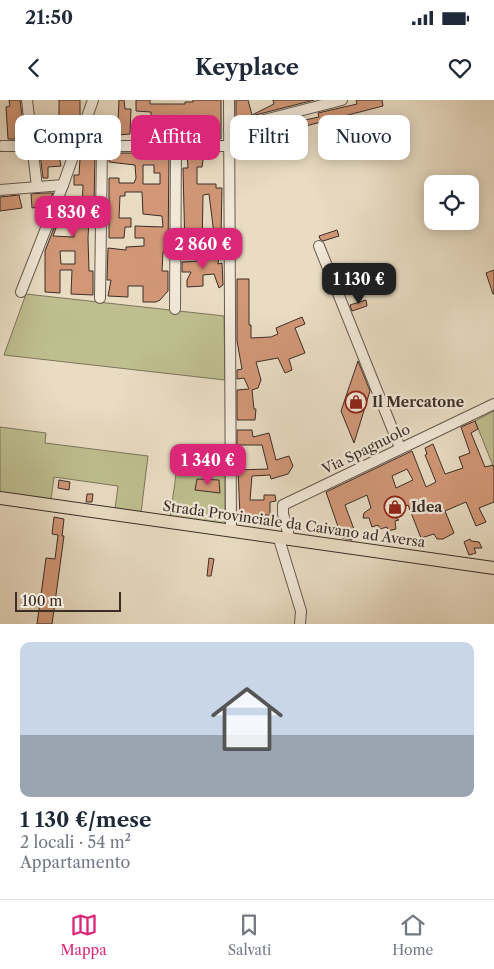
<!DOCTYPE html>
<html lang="it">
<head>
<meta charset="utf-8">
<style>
  body { margin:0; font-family:"Libre Caslon Text",serif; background:#f2f2f3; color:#1f2937; height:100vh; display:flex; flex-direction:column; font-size:19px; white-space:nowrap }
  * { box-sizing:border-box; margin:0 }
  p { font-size:16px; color:#747a83 }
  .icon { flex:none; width:28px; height:28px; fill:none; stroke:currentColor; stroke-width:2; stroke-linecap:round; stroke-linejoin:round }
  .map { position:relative; height:524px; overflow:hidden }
  .panel { display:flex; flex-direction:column; background:#fff; flex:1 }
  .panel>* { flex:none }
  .top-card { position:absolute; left:15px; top:15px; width:465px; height:45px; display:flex; gap:10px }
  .fabs { position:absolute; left:424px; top:75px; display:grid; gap:10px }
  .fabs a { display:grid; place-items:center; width:55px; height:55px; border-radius:10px; background:#fff; box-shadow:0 2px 12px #0003; font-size:25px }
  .scale { position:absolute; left:15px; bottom:12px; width:106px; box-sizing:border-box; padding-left:5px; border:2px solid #3b2e28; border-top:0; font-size:14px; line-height:18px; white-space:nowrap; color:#3b2e28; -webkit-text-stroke:4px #f1e8d8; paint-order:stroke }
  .price { position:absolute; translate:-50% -42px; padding:0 11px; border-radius:10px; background:#db2777; color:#fff; font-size:16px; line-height:32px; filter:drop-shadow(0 1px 2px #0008) }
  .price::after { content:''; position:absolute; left:50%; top:30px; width:15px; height:11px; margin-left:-8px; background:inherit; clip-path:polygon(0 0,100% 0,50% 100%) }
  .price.current { background:#222; color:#fff }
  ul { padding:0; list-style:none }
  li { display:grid; align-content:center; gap:10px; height:265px; padding:0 20px }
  li span { display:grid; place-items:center; height:155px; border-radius:10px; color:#555 }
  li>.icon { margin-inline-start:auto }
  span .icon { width:90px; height:90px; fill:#fffc; stroke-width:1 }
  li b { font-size:21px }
  .pill { padding:0 18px; border-radius:10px; background:#fff; box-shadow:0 2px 12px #0003; font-size:18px; line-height:45px }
  .pill.current { background:#db2777; color:#fff }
  .status { display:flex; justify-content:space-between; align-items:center; height:35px; padding:0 25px; background:#fff; direction:ltr }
  .status svg { height:14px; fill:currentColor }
  header { display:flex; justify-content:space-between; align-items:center; height:65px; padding:0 20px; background:#fff; font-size:22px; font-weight:800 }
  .tabs { display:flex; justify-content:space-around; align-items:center; height:70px; border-top:1px solid #e0e1e3; background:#fff; font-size:14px; color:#747a83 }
  .tabs a { display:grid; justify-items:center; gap:2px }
  .tabs .current { color:#db2777 }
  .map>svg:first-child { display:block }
  .green { fill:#bebe8f; stroke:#7c765c }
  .building { fill:#d19777; stroke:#3b2e28; fill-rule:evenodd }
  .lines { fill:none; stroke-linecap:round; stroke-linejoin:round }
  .minor-casing { stroke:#665a4f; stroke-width:12 }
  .major-casing { stroke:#3b2e28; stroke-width:14 }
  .minor { stroke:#f1e8d8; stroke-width:10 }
  .major { stroke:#e9dcc3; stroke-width:12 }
  .labels { text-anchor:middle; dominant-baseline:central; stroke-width:4.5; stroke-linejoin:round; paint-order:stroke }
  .poi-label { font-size:14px; font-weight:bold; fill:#3b2e28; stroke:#f1e8d8; text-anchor:start }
  .street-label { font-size:14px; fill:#3b2e28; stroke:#f1e8d8 }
</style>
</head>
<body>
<div class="status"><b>21:50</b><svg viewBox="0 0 49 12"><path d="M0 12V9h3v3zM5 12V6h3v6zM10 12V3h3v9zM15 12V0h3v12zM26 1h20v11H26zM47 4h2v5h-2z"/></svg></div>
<header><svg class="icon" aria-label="back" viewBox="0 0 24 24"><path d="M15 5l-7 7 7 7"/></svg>Keyplace<svg class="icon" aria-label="heart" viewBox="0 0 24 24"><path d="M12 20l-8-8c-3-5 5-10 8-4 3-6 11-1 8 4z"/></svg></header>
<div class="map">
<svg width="494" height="524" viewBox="0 0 494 524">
  <rect width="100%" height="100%" fill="#e9dcc3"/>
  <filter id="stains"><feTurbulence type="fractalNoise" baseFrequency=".004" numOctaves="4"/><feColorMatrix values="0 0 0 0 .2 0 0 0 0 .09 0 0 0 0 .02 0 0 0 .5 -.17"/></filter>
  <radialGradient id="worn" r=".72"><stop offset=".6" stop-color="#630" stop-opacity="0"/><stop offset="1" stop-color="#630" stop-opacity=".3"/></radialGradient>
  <!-- green -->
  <g class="green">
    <polygon points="26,194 224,216 225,280 4,255"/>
    <polygon points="494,311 494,368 475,321"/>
    <polygon points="0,327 46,333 45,343 148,356 141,413 115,409 118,386 54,377 51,399 0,393"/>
    <polygon points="178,360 225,365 225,424 170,418"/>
  </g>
  <!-- building -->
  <g class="building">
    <polygon points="9,0 20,0 25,39 8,39 6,7 10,6"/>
    <polygon points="59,0 80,0 80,15 79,20 74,20 72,39 59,39"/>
    <polygon points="119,0 124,0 125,9 131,9 130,34 118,35 118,38 106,38 106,29 98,29 98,39 88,39 94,18 104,22 118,21"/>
    <polygon points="136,0 150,0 150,4 185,4 185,2 193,2 193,0 221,0 221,39 207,32 190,39 190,26 179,25 179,33 151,34 151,12 136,11"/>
    <polygon points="236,0 248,0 252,15 274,4 273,0 314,0 236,20"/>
    <polygon points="356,0 382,0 383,6 236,44 236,34 304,17 305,20 319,17 318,13 357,4"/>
    <polygon points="40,53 59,55 61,66 48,67 48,78 43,78"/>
    <path d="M83,53h12l-1,52h-2v13h-3l-1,20 1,33h4v24l-22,-1 1,-24h-12v23l-15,-1v-41l16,-41h21l1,-25h-9v-10h5l1,-16h3zM60,118l15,1 -1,18 -21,-1zM60,151h15v13h-14z"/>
    <path d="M109,53h60l-1,99h-5l-1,19h6v20l-8,9 -4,2h-13v-16h-15v11l-20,-1 3,-16h-4l1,-32 18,2v-3l18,-1v-8h-9v-12l28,1 -1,-11 -19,-2 -1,-22h-17v4h-5l-1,22h12v9h-6l-1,11h-15v-60h10v5h15l2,-5 -1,-13 -26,-3zM143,65h11v8h6v11h-17z"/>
    <polygon points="187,53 204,53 202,67 197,67 197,84 216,84 216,88 222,88 221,134 214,134 209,94 203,95 202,150 185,150 183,68 188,68"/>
    <polygon points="43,93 53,93 45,111 39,112 38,107 32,108 31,94"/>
    <polygon points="19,95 22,108 0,111 0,97"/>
    <polygon points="337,130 339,136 323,141 320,139 319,136"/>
    <polygon points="200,155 219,155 218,164 222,163 223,185 219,188 214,174 203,175 203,186 187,187 187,180 191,172 182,172 182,162 199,161"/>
    <polygon points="494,170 494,194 493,194 486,173"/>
    <polygon points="237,179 249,179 249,225 251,225 251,238 271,237 278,234 276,228 302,217 305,224 295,228 305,253 289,259 292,270 285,273 278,258 256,262 261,280 258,288 252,290 254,309 256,309 255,320 237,320 237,290 249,289 244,278 237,279 237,270 242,269 237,241"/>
    <polygon points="366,200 367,206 352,211 350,205"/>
    <polygon points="358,261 370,291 354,343 341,311"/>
    <path d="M475,321l3,8 -7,4 14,34 8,-2 1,3v34l-15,6 7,14 -10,4 -10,-24 -21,9 9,22 -11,6h-6l-3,-5 -13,4 -13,-33 -21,8 12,7 -4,1 1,8 -8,2 -1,-4 -7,2 -2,-4 -6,2 -3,-9h-6l1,-5 7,-5 -4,-13 -22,10 10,27 -3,1v7l-10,-2 -16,-46 86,-41 14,36 10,-5 -11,-27 2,-1 -2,-6 8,-4 12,30 18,-6 -4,-11 11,-4 -9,-26zM407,369l6,11 -17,8 -4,-12z"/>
    <polygon points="237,330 252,330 253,337 269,333 276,360 289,356 293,366 288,374 271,379 270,375 252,376 250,400 264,400 264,395 275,395 276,401 270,402 270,415 240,415 238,370 268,369 262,345 237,345"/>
    <polygon points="197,379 219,380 220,393 195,390"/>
    <polygon points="59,380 70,382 69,390 58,388"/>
    <polygon points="87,394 93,394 92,402 86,402"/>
    <polygon points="54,417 64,419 62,436 64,436 52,524 37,524 46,458 55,459 58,435 52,434"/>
    <polygon points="470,439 471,441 479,442 482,448 474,448 476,453 469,455 464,442"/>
    <polygon points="209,458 214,459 211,476 207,476"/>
  </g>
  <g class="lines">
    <!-- minor casing -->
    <g class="minor-casing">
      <g id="minor">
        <polyline points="27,0 37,87"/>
        <polyline points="229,0 231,431"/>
        <polyline points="229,29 342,0"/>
        <polyline points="2,46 229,46"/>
        <polyline points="0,90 63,85"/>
        <polyline points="319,146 400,348"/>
        <polyline points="21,192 63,85 93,0"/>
        <polyline points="100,198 102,45"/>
        <polyline points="175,209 176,45"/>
        <polyline points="279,439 301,511 300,524"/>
        <polyline points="290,440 283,414 283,405 494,304"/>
      </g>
    </g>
    <!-- major casing -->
    <g class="major-casing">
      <polyline id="major" points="0,398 494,468"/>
    </g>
    <!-- minor -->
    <use href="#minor" class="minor"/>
    <!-- major -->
    <use href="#major" class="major"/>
  </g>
  <!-- icons -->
  <defs>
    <g id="shop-ring" transform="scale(1.125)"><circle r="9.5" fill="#f1e8d8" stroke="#8f2418" stroke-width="1.5"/><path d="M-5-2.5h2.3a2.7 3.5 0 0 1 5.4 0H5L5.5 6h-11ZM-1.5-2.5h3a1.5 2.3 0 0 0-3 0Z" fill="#8f2418"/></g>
  </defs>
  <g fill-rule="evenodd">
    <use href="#shop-ring" x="356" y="302"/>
    <use href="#shop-ring" x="395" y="407"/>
  </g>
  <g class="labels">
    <!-- poi labels -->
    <g class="poi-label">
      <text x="372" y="302">Il Mercatone</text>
      <text x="411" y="407">Idea</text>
    </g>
    <!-- street labels -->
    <g class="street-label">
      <text transform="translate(366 349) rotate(-26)">Via Spagnuolo</text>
      <text transform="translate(294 424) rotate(8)">Strada Provinciale da Caivano ad Aversa</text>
    </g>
  </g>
  <rect width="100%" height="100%" filter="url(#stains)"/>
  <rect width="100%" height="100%" fill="url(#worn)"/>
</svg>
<div class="fabs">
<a><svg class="icon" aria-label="locate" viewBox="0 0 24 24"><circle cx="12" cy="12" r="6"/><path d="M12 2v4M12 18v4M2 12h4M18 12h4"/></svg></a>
</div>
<div class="scale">100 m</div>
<b class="price" style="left:73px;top:138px">1 830 €</b>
<b class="price" style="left:203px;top:170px">2 860 €</b>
<b class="price current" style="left:359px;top:205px">1 130 €</b>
<b class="price" style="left:208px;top:386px">1 340 €</b>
<div class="top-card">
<a class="pill">Compra</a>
<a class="pill current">Affitta</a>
<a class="pill">Filtri</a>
<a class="pill">Nuovo</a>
</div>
</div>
<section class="panel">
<ul>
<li><span style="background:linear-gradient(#c9d6e8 60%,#9aa5b1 0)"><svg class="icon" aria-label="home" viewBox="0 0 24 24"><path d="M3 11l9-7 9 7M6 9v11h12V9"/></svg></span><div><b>1 130 €/mese</b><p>2 locali · 54 m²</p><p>Appartamento</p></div></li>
</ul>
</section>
<nav class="tabs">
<a class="current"><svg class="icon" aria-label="map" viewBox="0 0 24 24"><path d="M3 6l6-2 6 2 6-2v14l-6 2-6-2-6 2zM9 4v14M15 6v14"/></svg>Mappa</a>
<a><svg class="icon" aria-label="saved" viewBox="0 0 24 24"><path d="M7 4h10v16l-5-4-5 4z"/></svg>Salvati</a>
<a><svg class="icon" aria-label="home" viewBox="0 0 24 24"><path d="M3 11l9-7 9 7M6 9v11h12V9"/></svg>Home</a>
</nav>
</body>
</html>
